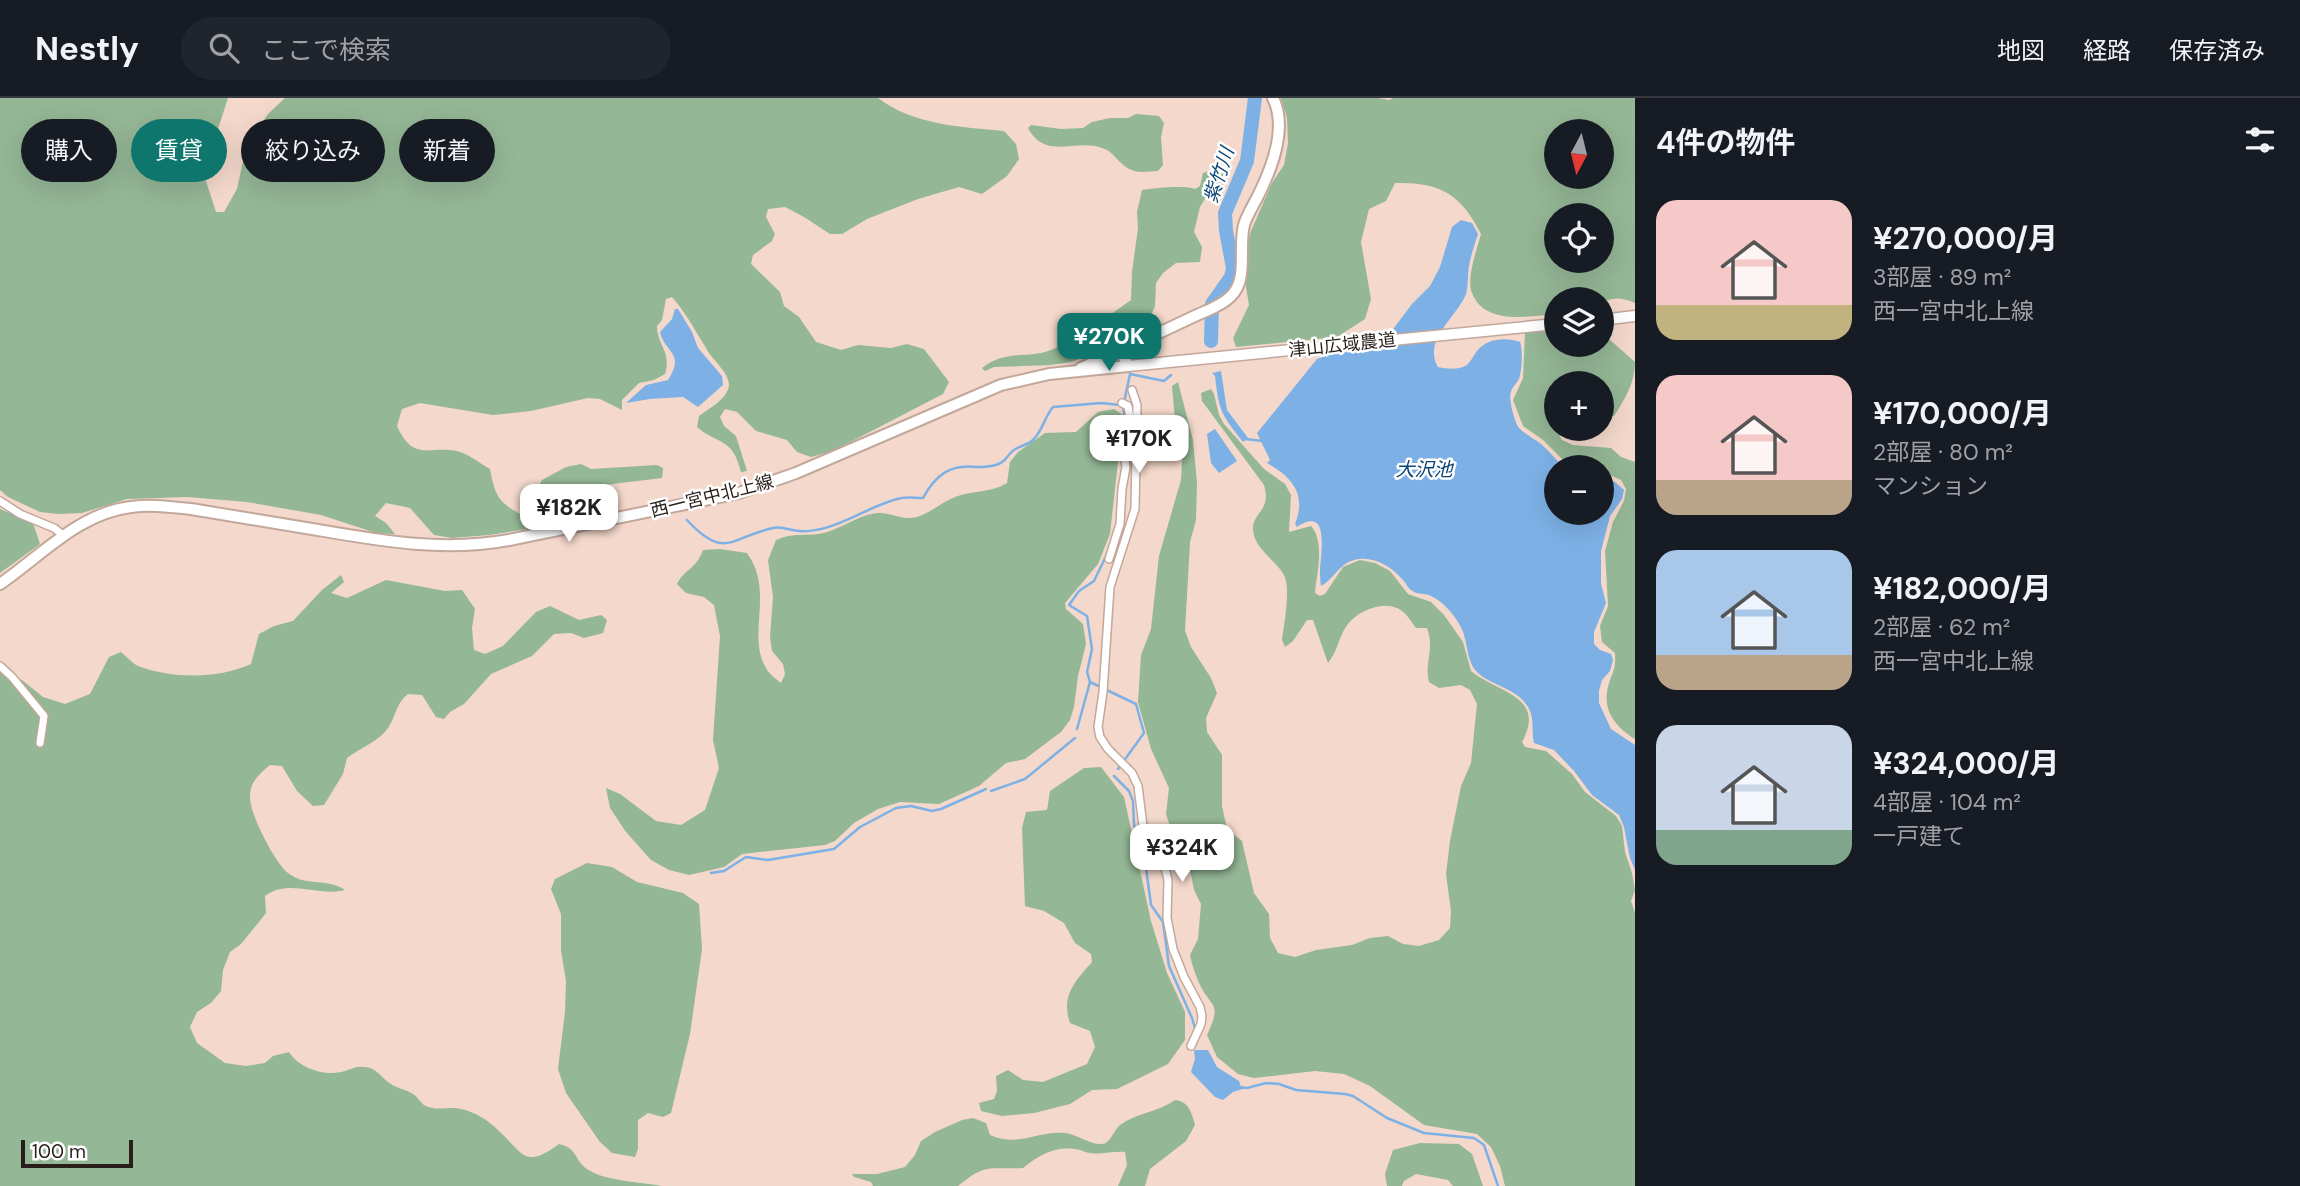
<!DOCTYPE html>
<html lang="ja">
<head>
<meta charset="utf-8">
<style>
  body { margin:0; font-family:"DM Sans","Noto Sans JP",sans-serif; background:#20242c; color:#f1f3f6; height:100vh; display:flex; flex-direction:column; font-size:26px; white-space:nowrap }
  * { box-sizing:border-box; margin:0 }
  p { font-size:23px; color:#9ea1a6 }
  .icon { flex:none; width:38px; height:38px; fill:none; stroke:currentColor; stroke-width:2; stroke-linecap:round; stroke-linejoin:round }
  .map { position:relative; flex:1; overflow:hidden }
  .sheet { display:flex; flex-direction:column; background:#171b24; width:665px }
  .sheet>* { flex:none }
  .guide { position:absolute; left:21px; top:21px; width:665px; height:63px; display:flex; gap:14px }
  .needle { width:46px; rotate:187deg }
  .fabs { position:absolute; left:1544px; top:21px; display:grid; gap:14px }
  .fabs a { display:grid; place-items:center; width:70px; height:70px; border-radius:50%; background:#171b24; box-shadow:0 7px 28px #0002; font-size:35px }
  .scale { position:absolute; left:21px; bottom:18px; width:112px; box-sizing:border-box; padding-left:7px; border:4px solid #291f1a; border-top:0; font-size:19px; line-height:24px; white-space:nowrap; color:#291f1a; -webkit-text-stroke:5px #fff; paint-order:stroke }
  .price { position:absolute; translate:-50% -60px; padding:0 16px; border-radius:14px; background:#fff; color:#222; font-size:23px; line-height:46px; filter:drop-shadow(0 2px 4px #0008) }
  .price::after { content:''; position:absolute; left:50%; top:42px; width:21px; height:16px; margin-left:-10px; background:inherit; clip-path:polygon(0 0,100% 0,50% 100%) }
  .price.selected { background:#0f766e; color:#fff }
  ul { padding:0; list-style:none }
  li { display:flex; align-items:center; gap:21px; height:175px; padding:0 21px }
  li span { display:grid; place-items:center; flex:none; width:196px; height:140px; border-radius:21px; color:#555 }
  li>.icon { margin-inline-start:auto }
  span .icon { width:84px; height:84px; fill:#fffc; stroke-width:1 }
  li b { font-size:30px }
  h2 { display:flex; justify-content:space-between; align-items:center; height:84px; padding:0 21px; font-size:30px }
  .pill { padding:0 24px; border-radius:32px; background:#171b24; box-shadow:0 7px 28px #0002; font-size:24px; line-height:63px }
  .pill.selected { background:#0f766e; color:#fff }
  header { display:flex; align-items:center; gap:42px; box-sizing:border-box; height:98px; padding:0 35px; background:#171b24; border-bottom:2px solid #363941 }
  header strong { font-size:33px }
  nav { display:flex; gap:38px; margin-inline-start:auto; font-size:24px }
  .search { width:490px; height:63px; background:#20242c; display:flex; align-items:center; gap:18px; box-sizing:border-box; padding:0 24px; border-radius:38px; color:#9ea1a6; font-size:26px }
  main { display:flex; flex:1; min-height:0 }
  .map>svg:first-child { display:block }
  .green { fill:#94b795; fill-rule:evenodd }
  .water { fill:#7db1e6 }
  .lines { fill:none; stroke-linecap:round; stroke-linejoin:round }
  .stream { stroke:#7db1e6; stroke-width:2.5 }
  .river { stroke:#7db1e6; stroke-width:14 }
  .minor-casing { stroke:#c2a79b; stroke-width:10 }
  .tertiary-casing { stroke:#c2a79b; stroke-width:13 }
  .secondary-casing { stroke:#c2a79b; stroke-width:14 }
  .minor { stroke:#fff; stroke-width:7 }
  .tertiary { stroke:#fff; stroke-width:10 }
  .secondary { stroke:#fff; stroke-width:10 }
  .labels { text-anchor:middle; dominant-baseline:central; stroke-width:5; stroke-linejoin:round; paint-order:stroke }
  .street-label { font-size:18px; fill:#291f1a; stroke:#fff }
  .water-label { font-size:19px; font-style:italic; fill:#0d4676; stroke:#fff }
</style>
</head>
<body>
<header>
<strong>Nestly</strong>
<div class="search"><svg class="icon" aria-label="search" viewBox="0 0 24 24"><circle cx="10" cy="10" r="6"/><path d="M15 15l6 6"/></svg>ここで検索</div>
<nav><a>地図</a><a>経路</a><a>保存済み</a></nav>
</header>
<main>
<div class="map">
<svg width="1635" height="1088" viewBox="0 0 1635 1088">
  <rect width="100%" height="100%" fill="#f4d8cb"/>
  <!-- green -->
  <g class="green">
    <path d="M0,0h228l-13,40 -8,17 -1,26 10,31h8l13,-23 10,-46 21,-29 17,-16h593c35,27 84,29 126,33l12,13 3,15 -12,17 -25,18 -23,-7 -41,12 -51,20 -25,15h-12l-26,-17 -19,-10 -17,2 -2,8 9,17 -3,7 -19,14 -2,9 29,28 4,14 15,11 17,25 25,8 17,-5 33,3 16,-4 17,5 25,33 -6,12 -110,57 -22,6 -14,-5 -10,-12 -31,-9 -19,-19 -12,-3 -5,8 4,9 12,10 11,35 -6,1c-9,-36 -22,-26 -44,-45l2,-11c9,-7 29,-17 30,-31 0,-13 -17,-25 -23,-37 -11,-18 -20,-35 -34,-51l-6,2 -4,21 -5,6c0,20 15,25 8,48l-11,6 -15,3 -17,17v10l-22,-11 -12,-1 -57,13 -38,4 -73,-12 -18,6 -5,17c17,38 34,18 63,26 10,3 21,12 30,17 5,28 9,34 34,47l12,-4v-20l6,-12 24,-13 15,-3 10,5 66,-4 6,3 -1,10 -107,13 -7,3 -1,12 5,13 -19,9 -44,7 -37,3 -18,-3 -24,-27 -24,-5 -11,13 11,7 9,11 -19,-1 -55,-18 -74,-13 -60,-5 -60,2 -45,14 -24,1 -18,-2 -32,-15 -8,-7z"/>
    <path d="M1281,0h97l11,2 4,-2h242v205c-13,-5 -22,-7 -34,1v-5h-45v15c-27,2 -71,12 -84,-21 -6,-14 5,-44 9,-59 -20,-40 -41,-52 -86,-51l-9,18 -17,8 -8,33 10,57 -6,20 -28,18 -101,10 -3,-9 16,-33 -3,-18v-37l5,-19 21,-48 12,-18 4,-22 -1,-25zM1556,33h45v46h-45zM1556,117h45v46h-45z"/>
    <path d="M1136,16l23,2 5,7 -3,14 2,28 -5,6c-18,1 -25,4 -39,-10 -4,-4 -8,-9 -12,-11 -29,-15 -60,13 -79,-22l3,-3 30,4 22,-1 9,-6 18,-4h18z"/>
    <path d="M1221,70l7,7 -7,14 -12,3 -9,15 -6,25 8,15 -2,15 -24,1 -13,10 -7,10 -1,23 -5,12 -21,15 -11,11 -47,18 -20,3 -57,2 -9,4 -3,-3c23,-18 40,-10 63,-16 23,-6 65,-37 86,-52l1,-28 6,-44 -1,-16 5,-22c12,-2 44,-5 53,-1l5,-3 3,-13z"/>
    <path d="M1556,232v15h45v-13l34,30c0,21 -10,37 -21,54l-13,4v-37h-45v37l-3,4 9,16 11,5 38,3 10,9 14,5v277c-19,-12 -33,-28 -27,-52 4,-16 8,-15 7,-34l-13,-11 -2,-16 8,-20 -3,-55 8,-29 11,-21 2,-12 -5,-9 -20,-9v-4h-23l-16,-8 -19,-19 -20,-14 -10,-26 10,-22 2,-45z"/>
    <path d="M1178,284l15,58 4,43 -1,37 -6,22 -5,89 6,16 20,31 6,15 -11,25 1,14 15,23v51l5,23 15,12 12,52 15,21 1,24 8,15 17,4 21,-7 36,-5 18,-7 18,-2 15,8 16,2 20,-6 11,-12 1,-17 -5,-37 4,-33 11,-55 10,-23 6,-59 -7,-14 -9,-5 -22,3 -10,-6c-5,-20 6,-33 -2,-54h-11c-4,-5 -9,-14 -14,-17 -16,-12 -43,-1 -54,13 -9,11 -10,27 -20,39l-15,-43h-6l-14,21 -8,6 -3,-7c2,-16 9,-52 2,-65 -9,-16 -29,-25 -31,-45 -1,-18 19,-19 11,-45l-62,-84 -1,-8 10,-4 3,5 5,21 5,9 40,45 21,15 6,11 -2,37 22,-6c14,16 6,46 4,67l5,3 5,-2 18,-27 17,-7 15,3 15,8 18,23 23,8 13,13 19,27 8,29c27,22 76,25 51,71l3,5 21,4 26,23 13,18 31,24 6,10 3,26 7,21 3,17 -4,11 4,12v273h-130l-5,-20 -9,-19 -14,-13 -53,-9 -54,-39 -26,-12 -29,-3 -61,7 -16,-4 -21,-17 -10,-22c16,-34 4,-26 -8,-52 -4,-9 -7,-19 -9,-28l8,-16 3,-35 -7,-14 -6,-31 -11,-12 -11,-33 3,-26 -18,-39 -13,-47 3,-47 10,-26 8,-73 22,-76 2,-37 -8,-23 -3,-34z"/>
    <path d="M1114,311l9,6 -6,26 1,21 -8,72 -12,30 -33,39 1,6 17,15 3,20 -8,32 -4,31 -4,13 -9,12 -36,27 -19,4 -27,23 -40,18 -39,-2 -22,7 -24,14 -19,18 -10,4 -83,9 -18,13 -35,8 -20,-5 -18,-10 -25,-28 -16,-24 -4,-20 14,6 36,27 25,4 24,-15 14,-42 -6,-28 7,-104 -6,-31 -10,-8 -18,-4 -9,-9c9,-17 18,-13 26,-34l17,-1 27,4c28,39 -1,81 19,115 3,6 10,11 15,15l4,-9 -2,-10 -11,-13 -2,-14 3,-40 -5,-37 8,-20c18,-8 29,-3 47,-7 19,-4 36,-19 56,-20 13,0 25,8 38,4 13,-4 25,-15 38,-20 18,-7 36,-4 52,-14l3,-21 8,-10 27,-19 31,-1 22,-20z"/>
    <polygon points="0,411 33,425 40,446 0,475"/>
    <path d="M341,477l3,7 -13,11 16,5 39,-18 59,11 17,-1 13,19 -3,19 2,22 11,4 18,-8 33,-34 14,-6 29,14 22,-5 6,5 -4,13 -19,5 -13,-5 -17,1 -22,22 -41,18 -27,30 -14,8 -6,7 -8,-2 -14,-22 -14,-1c-12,9 -12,22 -20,34 -10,14 -28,20 -41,30l-4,16 -19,31 -11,1 -16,-15 -15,-25 -12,-1c-10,8 -20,17 -20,31 -1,17 25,67 38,77 17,14 41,5 57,17 -27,7 -57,-12 -80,6l1,17 -25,31 -11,8 -7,18 -2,21 -10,12 -14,9 -7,15 7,16 28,20 21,3 19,-3 8,-7 16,-4c10,16 34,24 52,20 7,-1 14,-6 21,-5 14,0 17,8 26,15 7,6 17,7 25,12 4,2 7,8 11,11 11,7 25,1 37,4 14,3 27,11 37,21 25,23 26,40 61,14 20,5 14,15 28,25 17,12 53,13 75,17h-662v-513l22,7 21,17 22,7 25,-10 19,-37 12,-5c6,5 11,11 17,14 35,13 80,13 113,-2l8,-30 15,-8 19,-5 29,-31z"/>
    <path d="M1101,669l23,30 27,124 16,52 18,39v28l-17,24 -51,25 -25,1 -22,14 -36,9 -32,3 -21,-5 -2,-8 15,-4 3,-8 -1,-15 12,-6 15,10 20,2 44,-18 8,-17 -5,-16 -20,-8c-9,-26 4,-41 22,-61l-1,-8 -16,-11 -11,-20 -20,-12 -19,-5 -3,-78 4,-16 21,-2 3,-19 34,-23z"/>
    <polygon points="587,765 612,769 637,784 683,795 699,806 702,851 690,936 671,1015 663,1019 648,1015 638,1022 638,1051 635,1059 612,1055 600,1044 566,995 558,971 565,914 566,883 561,853 561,816 551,791 555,781"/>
    <path d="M1175,1002c14,1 17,14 20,25l-9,16 -36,28 -5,17h-27l9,-21 -2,-13c-12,-1 -24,3 -34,1 -4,0 -7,-2 -11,-3 -24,-5 -39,4 -57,18 -34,2 -36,-6 -65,18h-85l-2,-4 -17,-5 -2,-3h25l28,-7 10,-12 6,-14 14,-9 27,-12 11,-2 13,5 4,12c29,13 47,-5 75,-2 12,1 25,12 37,11 8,0 12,-14 18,-19 16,-12 39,-13 55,-25z"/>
    <polygon points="1420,1045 1459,1046 1472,1056 1483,1088 1453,1088 1448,1082 1416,1076 1404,1083 1402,1088 1387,1088 1385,1076 1393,1052"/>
  </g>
  <!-- water -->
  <g class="water">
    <path d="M1461,122l11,3 6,11c-3,9 -6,18 -8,27 -3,11 -1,22 -4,33 -9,23 -44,46 -28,73 10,2 21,3 29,-2 4,-4 7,-10 10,-14 10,-13 29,-14 43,-9 3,7 2,29 -1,37 -2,4 -7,8 -8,13 -3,7 4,31 8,36 6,6 15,11 22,16 8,7 15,16 23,23h-8v46h45v-37l14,6 9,8 -2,9 -12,17 -9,35v33l5,19 -12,29v12l6,6 11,4 2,6 -3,11 -8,9 -3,11v12l12,26 24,16v125l-5,-12 -6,-31 -5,-12 -27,-20 -18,-24 -20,-21 -20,-7c-3,-12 1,-25 -6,-36 -12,-21 -44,-22 -55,-40 -8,-14 -5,-31 -15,-45 -6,-10 -16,-21 -27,-26 -6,-3 -14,-1 -20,-6 -4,-3 -6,-9 -10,-12 -11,-13 -30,-23 -47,-18 -15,4 -21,20 -33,26 -1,-6 -1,-12 -1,-17 1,-16 10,-64 -23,-42l-2,-3c12,-30 -3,-47 -28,-61l3,-3 -13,-27 60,-74 28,-10 36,-4 31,-41 18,-18 10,-19 12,-40z"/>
    <path d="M675,211h3l14,23 6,16 24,28 1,9 -25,22 -15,-10 -33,2 -24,4 20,-18 22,-5c18,-27 -4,-28 -8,-48l12,-13z"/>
    <path d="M1221,273l6,39 21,28 -5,4c-22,-28 -24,-31 -28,-66l-3,-3z"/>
    <polygon points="1215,331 1237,363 1219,375 1211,365 1207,336"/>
    <polygon points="1194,952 1208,952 1217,969 1239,983 1241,989 1246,990 1233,994 1223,1002 1215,999 1191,974 1195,961"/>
  </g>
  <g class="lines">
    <!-- stream -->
    <g class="stream">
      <polyline points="1245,341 1263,343"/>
      <polyline points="1120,347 1125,322 1123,309 1130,276 1164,283 1171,277"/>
      <path d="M687,422c38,41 44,17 86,8 11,-2 17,3 27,3 7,1 15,-1 21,-2 26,-6 50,-23 76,-30 9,-3 17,-1 26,-1 12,-22 26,-34 53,-31 8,0 20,0 26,-5 5,-3 7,-9 12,-12 5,-4 14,-5 19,-10 9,-8 12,-24 20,-33l48,-4 19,2"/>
      <polyline points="1090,584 1136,606 1144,635 1118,671"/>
      <polyline points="1077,631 1090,584 1087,574 1092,551 1087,518 1069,507 1079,493 1094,483 1107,456"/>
      <polyline points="1114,678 1129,693 1133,703 1134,726 1146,770 1151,807 1163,824 1169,868 1192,920 1196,934"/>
      <polyline points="991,693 1025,681 1075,640"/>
      <polyline points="711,775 724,773 746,759 768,762 834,751 860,729 896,710 911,708 932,713 941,711 986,691"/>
      <polyline points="1239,989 1247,990 1266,985 1279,986 1296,992 1345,996 1353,998 1387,1020 1424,1035 1474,1040 1484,1047 1498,1088"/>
    </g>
    <!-- river -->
    <polyline class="river" points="1211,243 1212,206 1231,179 1233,170 1226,133 1225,115 1247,63 1255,0"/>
    <!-- minor casing -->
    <g class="minor-casing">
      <g id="minor">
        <polyline points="1132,292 1137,307 1135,411 1110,489 1103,594 1098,629 1100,639 1108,651 1132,675 1138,688 1143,728 1164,766 1168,782 1167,820 1173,851 1184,879 1200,909 1202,918 1201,926 1191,948"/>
        <polyline points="0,403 20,416 54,430 63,437"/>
        <polyline points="1109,461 1120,426 1122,391 1126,369 1123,348 1130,320 1128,308 1122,305"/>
        <polyline points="0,568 12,579 44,618 40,645"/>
      </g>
    </g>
    <!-- tertiary casing -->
    <g class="tertiary-casing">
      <g id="tertiary">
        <polyline points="1601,222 1635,218"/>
        <polyline points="1128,268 1556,226"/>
      </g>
    </g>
    <!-- secondary casing -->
    <g class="secondary-casing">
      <g id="secondary">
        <polyline points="1081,270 1129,249"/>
        <path d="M0,486c41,-28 79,-71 131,-77 20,-3 40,0 60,2 42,7 85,14 127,21 64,11 126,22 191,10l230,-47 57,-20 205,-88 48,-11 79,-8 -4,-8 5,-11c23,-11 45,-21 68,-32 11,-5 24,-9 33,-18 19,-17 8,-48 14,-72 3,-10 9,-19 14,-29 14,-28 30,-68 15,-98"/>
      </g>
    </g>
    <!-- minor -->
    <use href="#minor" class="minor"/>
    <!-- tertiary -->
    <use href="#tertiary" class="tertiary"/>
    <!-- secondary -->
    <use href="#secondary" class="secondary"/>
  </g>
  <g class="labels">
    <!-- street labels -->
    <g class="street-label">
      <text transform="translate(1342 247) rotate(-6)">津山広域農道</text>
      <text transform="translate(712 398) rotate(-14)">西一宮中北上線</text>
    </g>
    <!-- water labels -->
    <g class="water-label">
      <text transform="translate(1219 77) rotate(-72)">紫竹川</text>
      <text x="1424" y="371">大沢池</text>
    </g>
  </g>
</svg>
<div class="fabs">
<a><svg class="needle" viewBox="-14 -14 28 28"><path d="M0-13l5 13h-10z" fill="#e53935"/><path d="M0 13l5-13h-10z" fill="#9ea1a6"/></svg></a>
<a><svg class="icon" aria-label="locate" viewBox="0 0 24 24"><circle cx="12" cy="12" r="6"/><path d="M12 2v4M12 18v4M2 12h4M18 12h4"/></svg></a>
<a><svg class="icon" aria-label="layers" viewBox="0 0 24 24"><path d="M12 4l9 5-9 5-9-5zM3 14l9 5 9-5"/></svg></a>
<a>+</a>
<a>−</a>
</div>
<div class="scale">100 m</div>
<b class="price selected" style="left:1109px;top:275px">¥270K</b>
<b class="price" style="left:1139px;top:377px">¥170K</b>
<b class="price" style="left:569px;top:446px">¥182K</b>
<b class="price" style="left:1182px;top:786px">¥324K</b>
<div class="guide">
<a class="pill">購入</a>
<a class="pill selected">賃貸</a>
<a class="pill">絞り込み</a>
<a class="pill">新着</a>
</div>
</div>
<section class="sheet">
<h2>4件の物件<svg class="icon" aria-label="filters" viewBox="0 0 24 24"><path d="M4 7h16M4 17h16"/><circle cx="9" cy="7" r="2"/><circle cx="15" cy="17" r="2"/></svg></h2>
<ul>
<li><span style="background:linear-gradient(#f6c9c9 75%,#c2b280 0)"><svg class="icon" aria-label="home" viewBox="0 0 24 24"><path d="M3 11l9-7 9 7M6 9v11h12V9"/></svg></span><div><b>¥270,000/月</b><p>3部屋 · 89 m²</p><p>西一宮中北上線</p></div></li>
<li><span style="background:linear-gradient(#f6c9c9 75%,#b9a48a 0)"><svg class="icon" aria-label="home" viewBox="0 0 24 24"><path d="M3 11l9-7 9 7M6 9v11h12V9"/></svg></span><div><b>¥170,000/月</b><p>2部屋 · 80 m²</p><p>マンション</p></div></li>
<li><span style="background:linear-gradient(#a9c7e8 75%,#b9a48a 0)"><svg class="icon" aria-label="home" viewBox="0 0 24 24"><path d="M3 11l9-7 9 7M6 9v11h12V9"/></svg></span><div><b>¥182,000/月</b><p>2部屋 · 62 m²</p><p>西一宮中北上線</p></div></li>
<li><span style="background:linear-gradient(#c9d6e8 75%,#7fa58c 0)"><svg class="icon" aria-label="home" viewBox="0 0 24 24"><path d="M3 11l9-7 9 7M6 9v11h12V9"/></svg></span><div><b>¥324,000/月</b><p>4部屋 · 104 m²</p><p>一戸建て</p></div></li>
</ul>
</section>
</main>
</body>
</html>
